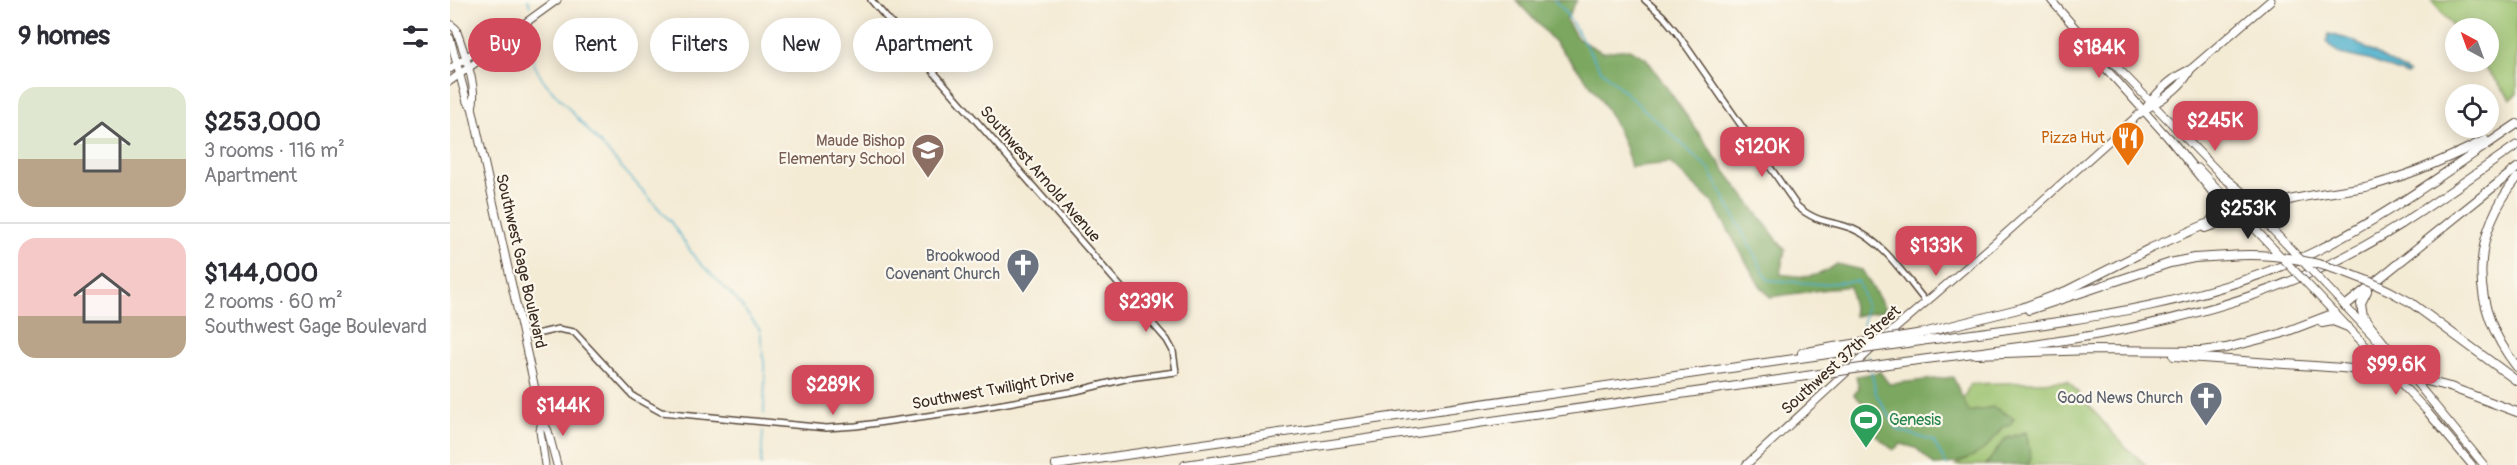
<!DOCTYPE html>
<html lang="en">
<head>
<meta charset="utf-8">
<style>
  body { margin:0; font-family:Pangolin,sans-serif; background:#f7f7f7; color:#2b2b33; height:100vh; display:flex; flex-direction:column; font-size:22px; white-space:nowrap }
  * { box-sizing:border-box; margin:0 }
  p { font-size:20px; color:#7c7c81 }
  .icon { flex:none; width:33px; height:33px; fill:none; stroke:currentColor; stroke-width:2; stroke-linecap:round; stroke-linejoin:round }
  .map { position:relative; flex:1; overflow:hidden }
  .side { display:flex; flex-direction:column; background:#fff; width:450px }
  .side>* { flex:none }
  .banner { position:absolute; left:18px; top:18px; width:570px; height:54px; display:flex; gap:12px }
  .needle { width:39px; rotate:319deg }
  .controls { position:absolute; left:1995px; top:18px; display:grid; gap:12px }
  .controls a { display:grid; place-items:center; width:54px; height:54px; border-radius:50%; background:#fff; box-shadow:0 3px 15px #0003; font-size:30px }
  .price { position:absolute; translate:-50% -51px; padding:0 14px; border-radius:12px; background:#d1495b; color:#fff; font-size:20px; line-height:39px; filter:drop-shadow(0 2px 3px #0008) }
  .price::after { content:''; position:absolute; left:50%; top:36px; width:18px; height:14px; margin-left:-9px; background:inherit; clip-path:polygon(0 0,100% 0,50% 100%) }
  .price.selected { background:#222; color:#fff }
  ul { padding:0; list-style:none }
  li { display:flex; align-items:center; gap:18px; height:150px; padding:0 18px }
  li+li { border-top:2px solid #e1e1e2 }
  li span { display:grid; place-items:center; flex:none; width:168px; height:120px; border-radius:18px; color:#555 }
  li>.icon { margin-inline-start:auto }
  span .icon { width:72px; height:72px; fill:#fffc; stroke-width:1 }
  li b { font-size:26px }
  h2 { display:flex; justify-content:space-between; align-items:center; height:72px; padding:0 18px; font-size:26px }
  .tag { padding:0 21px; border-radius:27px; background:#fff; box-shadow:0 3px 15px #0003; font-size:21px; line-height:54px }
  .tag.selected { background:#d1495b; color:#fff }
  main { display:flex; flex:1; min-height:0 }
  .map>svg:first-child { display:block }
  .green { fill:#9ac16d; stroke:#6a7646; stroke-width:1.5 }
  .forest { fill:#7ba760; stroke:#5b683f; stroke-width:1.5 }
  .water { fill:#4cafcb; stroke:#446c74; stroke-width:1.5 }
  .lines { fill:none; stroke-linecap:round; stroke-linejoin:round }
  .stream { stroke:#4cafcb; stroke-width:1.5 }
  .minor-casing { stroke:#574739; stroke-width:8 }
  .major-casing { stroke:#574739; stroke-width:9 }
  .highway-casing { stroke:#574739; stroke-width:10 }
  .minor { stroke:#fff; stroke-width:5 }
  .major { stroke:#fff; stroke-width:7 }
  .highway { stroke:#fff; stroke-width:8 }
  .major-bridge-casing { stroke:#574739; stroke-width:9; stroke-linecap:butt }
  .highway-bridge-casing { stroke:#574739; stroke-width:10; stroke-linecap:butt }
  .major-bridge { stroke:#fff; stroke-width:7 }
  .highway-bridge { stroke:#fff; stroke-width:8 }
  .labels { text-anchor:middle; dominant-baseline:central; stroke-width:4.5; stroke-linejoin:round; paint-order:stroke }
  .food-label { font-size:16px; fill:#c56008; stroke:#fbf7ec; text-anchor:end }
  .education-label { font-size:16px; fill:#785e54; stroke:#fbf7ec; text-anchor:end }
  .street-label { font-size:16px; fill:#3b2a1e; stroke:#fbf7ec }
  .worship-label { font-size:16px; fill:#5b616d; stroke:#fbf7ec; text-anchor:end }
  .leisure-label { font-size:16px; fill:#27864d; stroke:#fbf7ec; text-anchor:start }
</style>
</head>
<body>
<main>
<section class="side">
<h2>9 homes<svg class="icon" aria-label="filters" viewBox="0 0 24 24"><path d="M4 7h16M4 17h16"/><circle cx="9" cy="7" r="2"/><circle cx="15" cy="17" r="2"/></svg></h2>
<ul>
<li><span style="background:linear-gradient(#dfe7d0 60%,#b9a48a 0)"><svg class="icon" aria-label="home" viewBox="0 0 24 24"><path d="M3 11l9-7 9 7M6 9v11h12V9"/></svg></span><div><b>$253,000</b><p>3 rooms · 116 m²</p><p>Apartment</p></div></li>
<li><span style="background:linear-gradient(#f6c9c9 65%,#b9a48a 0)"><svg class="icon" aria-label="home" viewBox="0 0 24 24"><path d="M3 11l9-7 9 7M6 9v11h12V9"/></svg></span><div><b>$144,000</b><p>2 rooms · 60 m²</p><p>Southwest Gage Boulevard</p></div></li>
</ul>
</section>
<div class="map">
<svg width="2067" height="465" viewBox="0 0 2067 465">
  <rect width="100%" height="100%" fill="#fbf7ec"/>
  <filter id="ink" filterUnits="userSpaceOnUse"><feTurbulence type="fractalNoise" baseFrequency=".0167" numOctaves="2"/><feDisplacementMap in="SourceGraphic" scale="12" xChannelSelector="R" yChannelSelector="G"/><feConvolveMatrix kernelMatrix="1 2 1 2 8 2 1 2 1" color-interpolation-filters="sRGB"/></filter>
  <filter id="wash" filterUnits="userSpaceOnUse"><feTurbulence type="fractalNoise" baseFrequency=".008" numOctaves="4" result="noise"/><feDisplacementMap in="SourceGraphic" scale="24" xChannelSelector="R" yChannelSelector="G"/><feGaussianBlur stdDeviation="1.35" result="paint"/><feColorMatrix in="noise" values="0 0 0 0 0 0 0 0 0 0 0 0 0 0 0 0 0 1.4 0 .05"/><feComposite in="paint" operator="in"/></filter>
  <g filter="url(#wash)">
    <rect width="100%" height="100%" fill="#f4ebd5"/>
    <!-- green -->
    <g class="green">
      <polygon points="1981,0 2067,0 2067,95 2061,99 2031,62 2038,62 2038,28 2005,29"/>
      <polygon points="1618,381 1672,444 1696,465 1577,465 1581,459 1575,432 1555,439 1536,465 1506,465 1548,434 1552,427 1564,418 1543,407 1519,412 1513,400 1520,384"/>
    </g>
    <!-- forest -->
    <g class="forest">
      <path d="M1066,0h61l-11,20 12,19 24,13 27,-3 17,9 82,117 57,75 -5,24c26,4 35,5 57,-10l25,6 24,40 -32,6 -4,-30 -80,11 -12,-14 -45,-80 -43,-40 -39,4c-16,-67 -70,-117 -115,-167z"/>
      <path d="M1430,372l9,12 64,-7 16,35 24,-5 21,11 -5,8 -7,1c-15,27 -38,38 -68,38l-18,-17 -15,-4 -8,6 -24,-21 10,-11 -25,-23 5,-7 -3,-12z"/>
      <polygon points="1576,432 1581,459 1577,465 1536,465 1555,439"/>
    </g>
    <!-- water -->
    <polygon class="water" points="1879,34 1902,40 1959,73 1957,75 1918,60 1890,54 1876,42"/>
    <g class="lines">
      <!-- stream -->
      <g class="stream">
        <polyline points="78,0 80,6"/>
        <polyline points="1104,0 1114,10 1151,70 1259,169 1318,280 1370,284 1408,281 1416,305 1413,329 1415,338"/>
        <polyline points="83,56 84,64 92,79 220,221 246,259 284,297 310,330 315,371 314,414"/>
        <polyline points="1418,355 1420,365"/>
        <polyline points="1421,370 1426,394 1448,430 1483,441 1497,465"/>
        <polyline points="311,465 313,431"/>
      </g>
    </g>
  </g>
  <g filter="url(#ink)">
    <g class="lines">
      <!-- minor casing -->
      <g class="minor-casing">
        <g id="minor">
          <path d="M1195,0l18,16 14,17 120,173c21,18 33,14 56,23 31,13 52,48 73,73"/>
          <polyline points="74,337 108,329 124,332 184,397 211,412 376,428 406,426 512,411 626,391 679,378 726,372 723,351 717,340 421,0"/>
        </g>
      </g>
      <!-- major casing -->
      <g class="major-casing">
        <g id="major">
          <polyline points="1601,0 1627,30 1641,40 1774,178"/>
          <path d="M0,24l6,5c6,18 23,60 16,78l70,313 6,11 9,34"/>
          <polyline points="1629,33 1649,61 1721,141"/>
          <polyline points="0,38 17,102 22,107"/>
          <polyline points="0,69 37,43 49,42"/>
          <polyline points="0,81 42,51 49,42 107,0"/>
          <path d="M1697,106c12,-16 26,-30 44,-37l80,-69"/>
          <polyline points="1748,168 1822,247"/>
          <polyline points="1783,189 1835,243"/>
          <polyline points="1876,286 1928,341"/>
          <polyline points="1864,291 1975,409 2022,465"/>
          <path d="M1433,339l120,-103 135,-121c19,-14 42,-23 53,-46"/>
          <polyline points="1960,375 2034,465"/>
          <polyline points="92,420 90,431 95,465"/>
          <polyline points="1296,465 1425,346"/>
        </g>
      </g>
      <!-- highway casing -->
      <g class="highway-casing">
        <g id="highway">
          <polyline points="1770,174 1805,203 1822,203"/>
          <path d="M2067,178c-48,60 -47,129 0,189"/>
          <path d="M1809,216c10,-14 39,-18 55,-21 17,-3 34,-5 51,-8 42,-10 82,-28 120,-47"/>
          <polyline points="1755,228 1792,215"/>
          <polyline points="1917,292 1911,304 1913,317 1957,372"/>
          <polyline points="1960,302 2067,381"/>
          <polyline points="1895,306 2067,168"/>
          <polyline points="1579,310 1720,263 1744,258 1778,256"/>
          <polyline points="1872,323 1883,321 1898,327"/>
          <polyline points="1477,332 1572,308 1616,291 1701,248 1759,223 1766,213 1766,196 1719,138"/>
          <path d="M1471,341c132,-19 266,-30 389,-87 73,-35 140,-85 207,-130"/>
          <polyline points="1352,353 1384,347"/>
          <polyline points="1526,354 1643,350 1751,351 1776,348 1830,334 1885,313"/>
          <polyline points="1724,356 1892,368"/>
          <path d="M1445,363c143,-18 289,-33 422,-93 72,-32 136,-81 200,-125"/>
          <polyline points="2000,387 2067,412"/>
          <polyline points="606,465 1385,353"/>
          <polyline points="735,465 1356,376"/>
        </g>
      </g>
      <!-- minor -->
      <use href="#minor" class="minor"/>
      <!-- major -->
      <use href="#major" class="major"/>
      <!-- highway -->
      <use href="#highway" class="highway"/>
      <!-- major-bridge casing -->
      <g class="major-bridge-casing">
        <g id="major-bridge">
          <polyline points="1835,243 1876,286"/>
          <polyline points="1822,247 1864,291"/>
        </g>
      </g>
      <!-- highway-bridge casing -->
      <g class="highway-bridge-casing">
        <g id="highway-bridge">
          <path d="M1778,256c63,-6 128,15 182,46"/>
          <polyline points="1384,347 1473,333"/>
          <polyline points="1385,353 1471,341"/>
          <polyline points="1892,368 1954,375 2000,387"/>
          <polyline points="1356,376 1445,363"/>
        </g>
      </g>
      <!-- major-bridge -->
      <use href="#major-bridge" class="major-bridge"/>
      <!-- highway-bridge -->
      <use href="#highway-bridge" class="highway-bridge"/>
    </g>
  </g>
  <!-- icons -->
  <defs>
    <g id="restaurant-pin" transform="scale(1.725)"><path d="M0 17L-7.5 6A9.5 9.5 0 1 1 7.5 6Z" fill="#e8710a" stroke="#fbf7ec"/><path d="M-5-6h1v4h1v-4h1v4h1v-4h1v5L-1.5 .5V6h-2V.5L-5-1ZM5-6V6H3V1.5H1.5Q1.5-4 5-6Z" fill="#fff"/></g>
    <g id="school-pin" transform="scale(1.725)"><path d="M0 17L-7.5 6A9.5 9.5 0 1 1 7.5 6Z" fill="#8d6e63" stroke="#fbf7ec"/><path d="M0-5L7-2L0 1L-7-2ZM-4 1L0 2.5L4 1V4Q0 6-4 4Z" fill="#fff"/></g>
    <g id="church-pin" transform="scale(1.725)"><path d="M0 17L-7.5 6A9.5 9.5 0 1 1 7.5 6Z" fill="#6b7280" stroke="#fbf7ec"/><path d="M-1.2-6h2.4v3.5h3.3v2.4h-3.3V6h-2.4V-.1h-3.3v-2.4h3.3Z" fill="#fff"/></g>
    <g id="stadium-pin" transform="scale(1.725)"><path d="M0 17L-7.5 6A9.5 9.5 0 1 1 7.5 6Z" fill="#2e9e5b" stroke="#fbf7ec"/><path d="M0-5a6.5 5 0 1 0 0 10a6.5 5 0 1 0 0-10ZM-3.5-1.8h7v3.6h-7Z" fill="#fff"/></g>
  </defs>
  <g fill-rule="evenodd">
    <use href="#restaurant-pin" x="1678" y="138"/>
    <use href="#school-pin" x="478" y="150"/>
    <use href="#church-pin" x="573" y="265"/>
    <use href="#church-pin" x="1756" y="398"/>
    <use href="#stadium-pin" x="1416" y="420"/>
  </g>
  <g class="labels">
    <!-- food labels -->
    <g class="food-label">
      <text x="1655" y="138">Pizza Hut</text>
    </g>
    <!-- education labels -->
    <g class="education-label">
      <text x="455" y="141">Maude Bishop<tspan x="455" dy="18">Elementary School</tspan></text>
    </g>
    <!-- street labels -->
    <g class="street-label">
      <text transform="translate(590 174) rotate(49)">Southwest Arnold Avenue</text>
      <text transform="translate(71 261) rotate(77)">Southwest Gage Boulevard</text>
      <text transform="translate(1391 360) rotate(-42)">Southwest 37th Street</text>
      <text transform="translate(543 390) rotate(-10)">Southwest Twilight Drive</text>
    </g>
    <!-- worship labels -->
    <g class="worship-label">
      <text x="550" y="256">Brookwood<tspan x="550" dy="18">Covenant Church</tspan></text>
      <text x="1733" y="398">Good News Church</text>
    </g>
    <!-- leisure labels -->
    <g class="leisure-label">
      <text x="1439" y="420">Genesis</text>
    </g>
  </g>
</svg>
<div class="controls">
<a><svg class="needle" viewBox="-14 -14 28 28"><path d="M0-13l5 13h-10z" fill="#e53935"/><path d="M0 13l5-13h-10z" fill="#7c7c81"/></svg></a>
<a><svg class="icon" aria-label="locate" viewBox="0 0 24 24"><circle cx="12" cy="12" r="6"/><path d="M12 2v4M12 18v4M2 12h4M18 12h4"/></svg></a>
</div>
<b class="price" style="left:1649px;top:79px">$184K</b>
<b class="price" style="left:1765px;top:152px">$245K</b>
<b class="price" style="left:1312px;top:178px">$120K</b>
<b class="price selected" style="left:1798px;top:240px">$253K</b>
<b class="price" style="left:1486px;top:277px">$133K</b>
<b class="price" style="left:696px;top:333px">$239K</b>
<b class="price" style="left:1946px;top:396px">$99.6K</b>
<b class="price" style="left:383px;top:416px">$289K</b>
<b class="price" style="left:113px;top:437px">$144K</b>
<div class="banner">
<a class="tag selected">Buy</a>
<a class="tag">Rent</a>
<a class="tag">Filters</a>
<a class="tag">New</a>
<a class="tag">Apartment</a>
</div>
</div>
</main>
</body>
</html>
